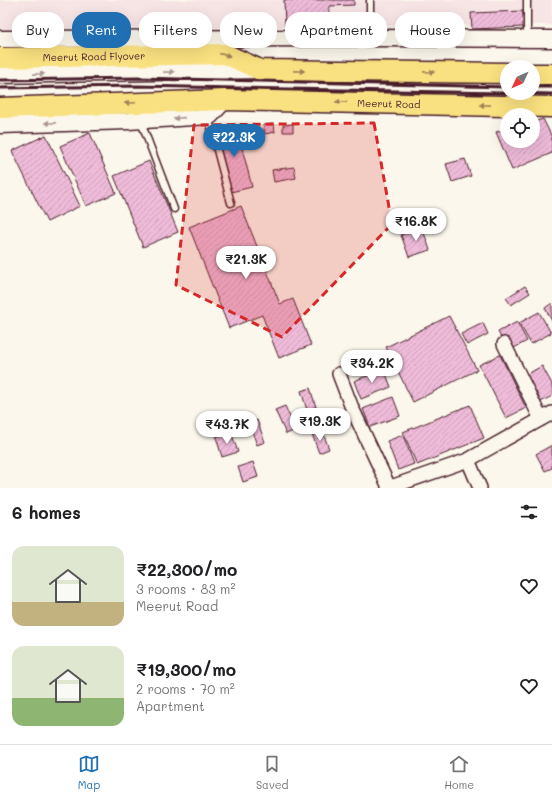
<!DOCTYPE html>
<html lang="en">
<head>
<meta charset="utf-8">
<style>
  body { margin:0; font-family:Mali,sans-serif; background:#f2f2f2; color:#202124; height:100vh; display:flex; flex-direction:column; font-size:15px; white-space:nowrap }
  * { box-sizing:border-box; margin:0 }
  p { font-size:13px; color:#757577 }
  .icon { flex:none; width:22px; height:22px; fill:none; stroke:currentColor; stroke-width:2; stroke-linecap:round; stroke-linejoin:round }
  .map { position:relative; height:488px; overflow:hidden }
  .details { display:flex; flex-direction:column; background:#fff; flex:1 }
  .details>* { flex:none }
  .guide { position:absolute; left:12px; top:12px; width:528px; height:36px; display:flex; gap:8px }
  .needle { width:26px; rotate:226deg }
  .buttons { position:absolute; left:500px; top:60px; display:grid; gap:8px }
  .buttons a { display:grid; place-items:center; width:40px; height:40px; border-radius:50%; background:#fff; box-shadow:0 4px 16px #0002; font-size:20px }
  .price { position:absolute; translate:-50% -34px; padding:0 9px; border-radius:14px; background:#fff; color:#222; font-size:13px; line-height:26px; filter:drop-shadow(0 1px 2px #0008) }
  .price::after { content:''; position:absolute; left:50%; top:24px; width:12px; height:9px; margin-left:-6px; background:inherit; clip-path:polygon(0 0,100% 0,50% 100%) }
  .price.active { background:#1f6fb2; color:#fff }
  ul { padding:0; list-style:none }
  li { display:flex; align-items:center; gap:12px; height:100px; padding:0 12px }
  li span { display:grid; place-items:center; flex:none; width:112px; height:80px; border-radius:12px; color:#555 }
  li>.icon { margin-inline-start:auto }
  span .icon { width:48px; height:48px; fill:#fffc; stroke-width:1 }
  li b { font-size:17px }
  h2 { display:flex; justify-content:space-between; align-items:center; height:48px; padding:0 12px; font-size:17px }
  .pill { padding:0 14px; border-radius:16px; background:#fff; box-shadow:0 4px 16px #0002; font-size:14px; line-height:36px }
  .pill.active { background:#1f6fb2; color:#fff }
  .tab-bar { display:flex; justify-content:space-around; align-items:center; height:56px; border-top:1px solid #e0e0e0; background:#fff; font-size:11px; color:#757577 }
  .tab-bar a { display:grid; justify-items:center; gap:2px }
  .tab-bar .active { color:#1f6fb2 }
  .map>svg:first-child { display:block }
  .built { fill:#f7e5e6 }
  .building { fill:url(#building-hatch); stroke:#4a1f2b }
  .lines { fill:none; stroke-linecap:round; stroke-linejoin:round }
  .service-casing { stroke:#4a1f2b; stroke-width:9 }
  .minor-casing { stroke:#4a1f2b; stroke-width:16 }
  .tertiary-casing { stroke:#4a1f2b; stroke-width:19 }
  .primary-casing { stroke:#4a1f2b; stroke-width:23 }
  .service { stroke:#fbf7ec; stroke-width:6 }
  .minor { stroke:#fbf7ec; stroke-width:13 }
  .tertiary { stroke:#fbf7ec; stroke-width:16 }
  .primary { stroke:#f9e181; stroke-width:20 }
  .rail { stroke:#4a1f2b; stroke-width:3 }
  .oneway { fill:#a28056 }
  .oneway2 { fill:#ab9695 }
  .marked { fill:#d62828; fill-opacity:0.2; stroke:#d62828; stroke-width:3; stroke-dasharray:8 5; stroke-linejoin:round }
  .labels { text-anchor:middle; dominant-baseline:central; stroke-width:3; stroke-linejoin:round; paint-order:stroke }
  .street-label { font-size:10px; fill:#4a1f2b; stroke:#fbf7ec }
</style>
</head>
<body>
<div class="map">
<svg width="552" height="488" viewBox="0 0 552 488">
  <defs>
    <pattern id="building-hatch" width="6" height="6" patternUnits="userSpaceOnUse"><rect width="6" height="6" fill="#eebbd9"/><path d="M-1 1l2-2M0 6l6-6M5 7l2-2" fill="none" stroke="#cea0ba"/></pattern>
  </defs>
  <rect width="100%" height="100%" fill="#fbf7ec"/>
  <filter id="ink" filterUnits="userSpaceOnUse"><feTurbulence type="fractalNoise" baseFrequency=".025" numOctaves="2"/><feDisplacementMap in="SourceGraphic" scale="8" xChannelSelector="R" yChannelSelector="G"/><feConvolveMatrix kernelMatrix="1 2 1 2 8 2 1 2 1" color-interpolation-filters="sRGB"/></filter>
  <g filter="url(#ink)">
    <!-- built -->
    <polygon class="built" points="0,0 552,0 552,25 0,29"/>
    <!-- building -->
    <g class="building">
      <polygon points="284,0 354,0 354,5 329,6 329,24 285,26"/>
      <polygon points="523,11 524,27 472,29 471,13"/>
      <polygon points="543,119 552,137 552,153 512,170 496,132 507,129 507,141 533,141 533,122"/>
      <polygon points="236,124 252,187 231,192 216,129"/>
      <polygon points="274,124 275,132 265,134 263,125"/>
      <polygon points="293,124 293,132 283,132 283,125"/>
      <polygon points="90,133 116,193 86,206 60,146"/>
      <polygon points="46,135 80,206 47,222 12,151"/>
      <polygon points="465,159 471,176 452,182 446,164"/>
      <polygon points="149,161 178,232 143,247 114,176"/>
      <polygon points="294,167 296,178 274,182 272,170"/>
      <polygon points="241,206 280,304 293,299 311,345 279,358 262,315 229,328 189,227"/>
      <polygon points="422,227 430,250 409,257 401,235"/>
      <polygon points="525,286 530,293 511,305 506,298"/>
      <polygon points="552,303 552,321 545,308"/>
      <polygon points="539,312 551,333 531,344 519,323"/>
      <polygon points="449,316 477,370 413,402 386,347"/>
      <polygon points="517,322 527,341 508,351 498,332"/>
      <polygon points="483,323 488,334 467,345 461,334"/>
      <polygon points="500,355 526,408 506,418 479,365"/>
      <polygon points="542,366 552,384 552,396 537,404 522,377"/>
      <polygon points="384,369 391,387 361,399 354,381"/>
      <polygon points="310,388 316,407 307,410 301,391"/>
      <polygon points="393,397 400,416 370,427 363,409"/>
      <polygon points="470,405 484,438 417,465 403,432"/>
      <polygon points="285,406 296,430 286,434 275,410"/>
      <polygon points="257,420 265,442 257,445 249,423"/>
      <polygon points="322,430 329,449 319,453 312,434"/>
      <polygon points="231,432 238,452 222,457 216,437"/>
      <polygon points="403,435 414,464 398,470 387,441"/>
      <polygon points="552,445 552,468 545,471 536,454"/>
      <polygon points="253,462 258,477 243,482 238,467"/>
    </g>
    <g class="lines">
      <!-- service casing -->
      <g class="service-casing">
        <g id="service">
          <polyline points="370,38 370,0"/>
          <polyline points="527,39 527,0"/>
          <polyline points="208,116 231,203"/>
          <polyline points="141,122 174,209"/>
        </g>
      </g>
      <!-- minor casing -->
      <g class="minor-casing">
        <g id="minor">
          <polyline points="504,344 541,419"/>
          <polyline points="339,374 352,408 389,487"/>
          <polyline points="468,460 480,488"/>
          <polyline points="388,488 468,460 552,413"/>
        </g>
      </g>
      <!-- tertiary casing -->
      <g class="tertiary-casing">
        <g id="tertiary">
          <polyline points="0,39 370,38 552,39"/>
          <polyline points="0,75 260,70"/>
          <polyline points="0,125 128,121 210,116 225,100"/>
        </g>
      </g>
      <!-- primary casing -->
      <g class="primary-casing">
        <g id="primary">
          <path id="s1" d="M0,58l225,-4 35,16 247,3"/>
          <polyline points="533,74 552,74"/>
          <path id="s2" d="M0,108l225,-8 327,7"/>
        </g>
      </g>
      <!-- service -->
      <use href="#service" class="service"/>
      <!-- minor -->
      <use href="#minor" class="minor"/>
      <!-- tertiary -->
      <use href="#tertiary" class="tertiary"/>
      <!-- primary -->
      <use href="#primary" class="primary"/>
      <!-- rail -->
      <g class="rail">
        <polyline points="0,80 139,78 507,87"/>
        <polyline points="533,87 552,87"/>
        <polyline points="0,88 138,86 552,94"/>
      </g>
    </g>
    <!-- one-way arrows -->
    <defs><path id="oneway-solid" d="M-6-.8H1V-3.2L6.5 0L1 3.2V.8H-6Z"/></defs>
    <g class="oneway">
      <use href="#oneway-solid" transform="translate(225 55) rotate(13)"/>
      <use href="#oneway-solid" transform="translate(299 71) rotate(1)"/>
      <use href="#oneway-solid" transform="translate(429 72) rotate(1)"/>
      <use href="#oneway-solid" transform="translate(341 102) rotate(-179)"/>
      <use href="#oneway-solid" transform="translate(130 103) rotate(178)"/>
      <use href="#oneway-solid" transform="translate(485 105) rotate(-179)"/>
    </g>
    <g class="oneway2">
      <use href="#oneway-solid" transform="translate(169 72) rotate(-1)"/>
      <use href="#oneway-solid" transform="translate(39 74) rotate(-1)"/>
      <use href="#oneway-solid" transform="translate(179 118) rotate(176)"/>
      <use href="#oneway-solid" transform="translate(50 123) rotate(179)"/>
    </g>
  </g>
  <!-- marked area -->
  <path class="marked" d="M374,123l18,101 -110,113 -106,-52 18,-160z"/>
  <g class="labels">
    <!-- street labels -->
    <g class="street-label">
      <text stroke="none"><textPath href="#s1" startOffset="94">Meerut Road Flyover</textPath></text>
      <text stroke="none"><textPath href="#s2" startOffset="389">Meerut Road</textPath></text>
    </g>
  </g>
</svg>
<div class="buttons">
<a><svg class="needle" viewBox="-14 -14 28 28"><path d="M0-13l5 13h-10z" fill="#e53935"/><path d="M0 13l5-13h-10z" fill="#757577"/></svg></a>
<a><svg class="icon" aria-label="locate" viewBox="0 0 24 24"><circle cx="12" cy="12" r="6"/><path d="M12 2v4M12 18v4M2 12h4M18 12h4"/></svg></a>
</div>
<b class="price active" style="left:234px;top:158px">₹22.3K</b>
<b class="price" style="left:416px;top:242px">₹16.8K</b>
<b class="price" style="left:246px;top:280px">₹21.3K</b>
<b class="price" style="left:372px;top:384px">₹34.2K</b>
<b class="price" style="left:320px;top:442px">₹19.3K</b>
<b class="price" style="left:227px;top:445px">₹43.7K</b>
<div class="guide">
<a class="pill">Buy</a>
<a class="pill active">Rent</a>
<a class="pill">Filters</a>
<a class="pill">New</a>
<a class="pill">Apartment</a>
<a class="pill">House</a>
</div>
</div>
<section class="details">
<h2>6 homes<svg class="icon" aria-label="filters" viewBox="0 0 24 24"><path d="M4 7h16M4 17h16"/><circle cx="9" cy="7" r="2"/><circle cx="15" cy="17" r="2"/></svg></h2>
<ul>
<li><span style="background:linear-gradient(#dfe7d0 70%,#c2b280 0)"><svg class="icon" aria-label="home" viewBox="0 0 24 24"><path d="M3 11l9-7 9 7M6 9v11h12V9"/></svg></span><div><b>₹22,300/mo</b><p>3 rooms · 83 m²</p><p>Meerut Road</p></div><svg class="icon" aria-label="heart" viewBox="0 0 24 24"><path d="M12 20l-8-8c-3-5 5-10 8-4 3-6 11-1 8 4z"/></svg></li>
<li><span style="background:linear-gradient(#dfe7d0 65%,#8fb573 0)"><svg class="icon" aria-label="home" viewBox="0 0 24 24"><path d="M3 11l9-7 9 7M6 9v11h12V9"/></svg></span><div><b>₹19,300/mo</b><p>2 rooms · 70 m²</p><p>Apartment</p></div><svg class="icon" aria-label="heart" viewBox="0 0 24 24"><path d="M12 20l-8-8c-3-5 5-10 8-4 3-6 11-1 8 4z"/></svg></li>
</ul>
</section>
<nav class="tab-bar">
<a class="active"><svg class="icon" aria-label="map" viewBox="0 0 24 24"><path d="M3 6l6-2 6 2 6-2v14l-6 2-6-2-6 2zM9 4v14M15 6v14"/></svg>Map</a>
<a><svg class="icon" aria-label="saved" viewBox="0 0 24 24"><path d="M7 4h10v16l-5-4-5 4z"/></svg>Saved</a>
<a><svg class="icon" aria-label="home" viewBox="0 0 24 24"><path d="M3 11l9-7 9 7M6 9v11h12V9"/></svg>Home</a>
</nav>
</body>
</html>
